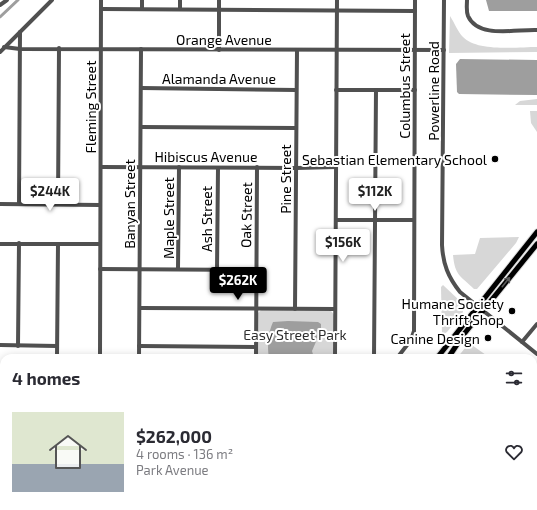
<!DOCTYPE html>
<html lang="en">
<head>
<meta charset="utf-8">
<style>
  body { margin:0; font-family:"Exo 2",sans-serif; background:#f2f2f3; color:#2b2b33; height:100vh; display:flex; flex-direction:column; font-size:15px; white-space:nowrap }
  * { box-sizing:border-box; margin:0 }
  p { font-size:13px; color:#7c7c81 }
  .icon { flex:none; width:22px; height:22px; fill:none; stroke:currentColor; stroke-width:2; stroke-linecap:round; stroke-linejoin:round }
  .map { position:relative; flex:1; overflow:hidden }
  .details { position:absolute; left:0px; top:354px; width:537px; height:156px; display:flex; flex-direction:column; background:#fff; border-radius:12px 12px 0 0; box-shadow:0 2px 10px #0003 }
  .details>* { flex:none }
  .price { position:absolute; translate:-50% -34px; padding:0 9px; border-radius:4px; background:#fff; color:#222; font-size:13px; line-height:26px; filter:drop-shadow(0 1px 2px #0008) }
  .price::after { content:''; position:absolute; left:50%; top:24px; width:12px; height:9px; margin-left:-6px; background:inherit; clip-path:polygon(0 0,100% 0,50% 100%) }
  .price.on { background:#000; color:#fff }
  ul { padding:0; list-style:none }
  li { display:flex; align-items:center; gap:12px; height:100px; padding:0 12px }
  li span { display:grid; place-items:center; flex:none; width:112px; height:80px; border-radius:0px; color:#555 }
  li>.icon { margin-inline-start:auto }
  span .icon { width:48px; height:48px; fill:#fffc; stroke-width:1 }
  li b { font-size:17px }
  h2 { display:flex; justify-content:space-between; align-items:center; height:48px; padding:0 12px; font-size:17px }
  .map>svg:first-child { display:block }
  .green { fill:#d7d7d7 }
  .water { fill:#9e9e9e }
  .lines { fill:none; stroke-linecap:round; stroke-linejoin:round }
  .canal { stroke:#9e9e9e; stroke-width:3 }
  .major-casing { stroke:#dbdbdb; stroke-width:7 }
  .minor { stroke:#505050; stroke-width:4 }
  .major { stroke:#000; stroke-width:5 }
  .oneway { stroke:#595959 }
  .poi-dot { fill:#000; stroke:#fff; stroke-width:1.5 }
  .labels { text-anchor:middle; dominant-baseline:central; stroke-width:4; stroke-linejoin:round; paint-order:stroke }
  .street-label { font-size:14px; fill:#000; stroke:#fff }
  .poi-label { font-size:14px; fill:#000; stroke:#fff; text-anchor:end }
  .park-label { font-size:14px; fill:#2e2e2e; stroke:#fff }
</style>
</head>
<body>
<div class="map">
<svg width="537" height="510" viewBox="0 0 537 510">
  <rect width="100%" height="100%" fill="#fff"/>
  <!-- green -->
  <g class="green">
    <path d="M450,16c4,6 8,16 13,21 14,15 55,10 74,10v5l-88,1z"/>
    <polygon points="537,99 537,105 515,105 520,101"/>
    <polygon points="530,111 537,111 537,132 531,123"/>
    <path d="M519,237l-3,6 -39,46h-3c-14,-14 -19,-13 -21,-34l22,-1 5,-16z"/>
    <polygon points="443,285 461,302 463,312 447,332 442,335 441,287"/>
    <polygon points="261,310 329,310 332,312 334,315 333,358 257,358 257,314"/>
    <polygon points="469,343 486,355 484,358 457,358"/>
    <polygon points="537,373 537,397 533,397 533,374 536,375"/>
  </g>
  <!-- water -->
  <g class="water">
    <polygon points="486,0 537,0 537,11 489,11"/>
    <polygon points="460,59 537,60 537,95 459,94 457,92 456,64"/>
    <path d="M288,321l30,1 3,2v6l-9,21 2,7h-45c-2,-13 -1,-25 4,-36z"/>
    <polygon points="16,506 86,506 93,508 95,510 4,510"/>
  </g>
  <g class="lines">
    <!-- canal -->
    <polyline class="canal" points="0,17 18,0"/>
    <!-- major casing -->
    <g class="major-casing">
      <g id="major">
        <polyline points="437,358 537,232"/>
        <polyline points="448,358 464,334 537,244"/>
        <polyline points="316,510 319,506"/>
        <polyline points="329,510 332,506"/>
      </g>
    </g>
    <!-- minor -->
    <g class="minor">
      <polyline points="142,0 142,9"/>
      <polyline points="219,0 219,50"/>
      <path d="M444,0l-2,245c1,19 6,32 18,47l77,62"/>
      <path d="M467,0c0,5 -1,11 1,16 10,23 49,13 69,14"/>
      <polyline points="0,5 7,0"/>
      <polyline points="102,9 415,11"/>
      <polyline points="180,9 180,0"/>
      <polyline points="4,47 20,49 444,50"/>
      <polyline points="0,52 52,0"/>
      <polyline points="141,88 296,90"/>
      <polyline points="336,90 415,90"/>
      <polyline points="141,127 296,128"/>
      <polyline points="101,167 296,168 336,167"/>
      <polyline points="0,204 100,205"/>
      <polyline points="19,204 20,32"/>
      <polyline points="58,204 59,48"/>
      <polyline points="336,220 414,220"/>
      <polyline points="0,244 100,244"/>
      <polyline points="100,269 256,270"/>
      <polyline points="178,269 179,167"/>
      <polyline points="217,270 218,168"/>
      <polyline points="140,308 335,309"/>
      <polyline points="295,309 297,50"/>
      <polyline points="522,342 537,324"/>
      <polyline points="0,345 57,346"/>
      <polyline points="18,346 19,243"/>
      <polyline points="139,346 256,347"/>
      <polyline points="57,358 58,244"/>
      <polyline points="100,358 101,0"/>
      <polyline points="139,358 141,49"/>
      <polyline points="256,358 257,167"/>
      <polyline points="335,358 337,0"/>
      <polyline points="374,358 376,90"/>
      <polyline points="397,358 411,340 414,331 415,0"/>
      <polyline points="0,386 4,386"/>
      <polyline points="533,426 537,426"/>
      <polyline points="533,464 537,464"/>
      <polyline points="0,488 4,487"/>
      <polyline points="533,493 537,496"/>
      <polyline points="143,506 153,510"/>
      <polyline points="419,506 424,510"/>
      <polyline points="484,506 489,510"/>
      <polyline points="99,510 99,506"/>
      <polyline points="176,510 177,506"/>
      <polyline points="226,510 229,506"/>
      <polyline points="275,510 278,506"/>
      <polyline points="394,510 397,506"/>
    </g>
    <!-- major -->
    <use href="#major" class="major"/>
  </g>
  <!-- one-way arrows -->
  <defs><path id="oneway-shaft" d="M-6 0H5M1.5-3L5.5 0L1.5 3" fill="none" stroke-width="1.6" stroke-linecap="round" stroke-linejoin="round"/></defs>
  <use class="oneway" href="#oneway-shaft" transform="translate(506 282) rotate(-51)"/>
  <!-- markers -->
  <g class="poi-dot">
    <circle cx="495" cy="159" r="4"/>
    <circle cx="512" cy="311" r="4"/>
    <circle cx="488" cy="338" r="4"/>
  </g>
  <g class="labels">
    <!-- street labels -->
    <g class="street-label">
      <text x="224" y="39">Orange Avenue</text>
      <text x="219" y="78">Alamanda Avenue</text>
      <text transform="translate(404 86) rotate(-90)">Columbus Street</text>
      <text transform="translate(433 91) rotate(-90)">Powerline Road</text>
      <text transform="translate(90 107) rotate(-90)">Fleming Street</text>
      <text x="206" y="156">Hibiscus Avenue</text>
      <text transform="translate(285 179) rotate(-90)">Pine Street</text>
      <text transform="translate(129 204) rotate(-90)">Banyan Street</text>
      <text transform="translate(246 215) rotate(-89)">Oak Street</text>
      <text transform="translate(168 218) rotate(-90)">Maple Street</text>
      <text transform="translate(206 219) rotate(-90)">Ash Street</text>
    </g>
    <!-- poi labels -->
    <g class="poi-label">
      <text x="487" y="159">Sebastian Elementary School</text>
      <text x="504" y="303">Humane Society<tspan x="504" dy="16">Thrift Shop</tspan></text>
      <text x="480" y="338">Canine Design</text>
    </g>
    <!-- park labels -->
    <g class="park-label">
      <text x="295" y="334">Easy Street Park</text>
    </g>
  </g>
</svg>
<b class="price" style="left:50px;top:212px">$244K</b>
<b class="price" style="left:375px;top:212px">$112K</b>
<b class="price" style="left:343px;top:263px">$156K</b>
<b class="price on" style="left:238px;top:301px">$262K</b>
<section class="details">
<h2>4 homes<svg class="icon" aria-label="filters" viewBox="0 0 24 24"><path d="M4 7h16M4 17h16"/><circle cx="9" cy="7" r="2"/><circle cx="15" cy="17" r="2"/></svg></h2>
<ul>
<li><span style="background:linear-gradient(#dfe7d0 65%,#9aa5b1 0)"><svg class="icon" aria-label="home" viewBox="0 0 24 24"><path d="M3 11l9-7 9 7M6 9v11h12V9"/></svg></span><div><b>$262,000</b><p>4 rooms · 136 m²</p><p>Park Avenue</p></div><svg class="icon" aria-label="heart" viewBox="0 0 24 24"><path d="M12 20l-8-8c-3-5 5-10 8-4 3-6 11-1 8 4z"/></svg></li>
</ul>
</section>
</div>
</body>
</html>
